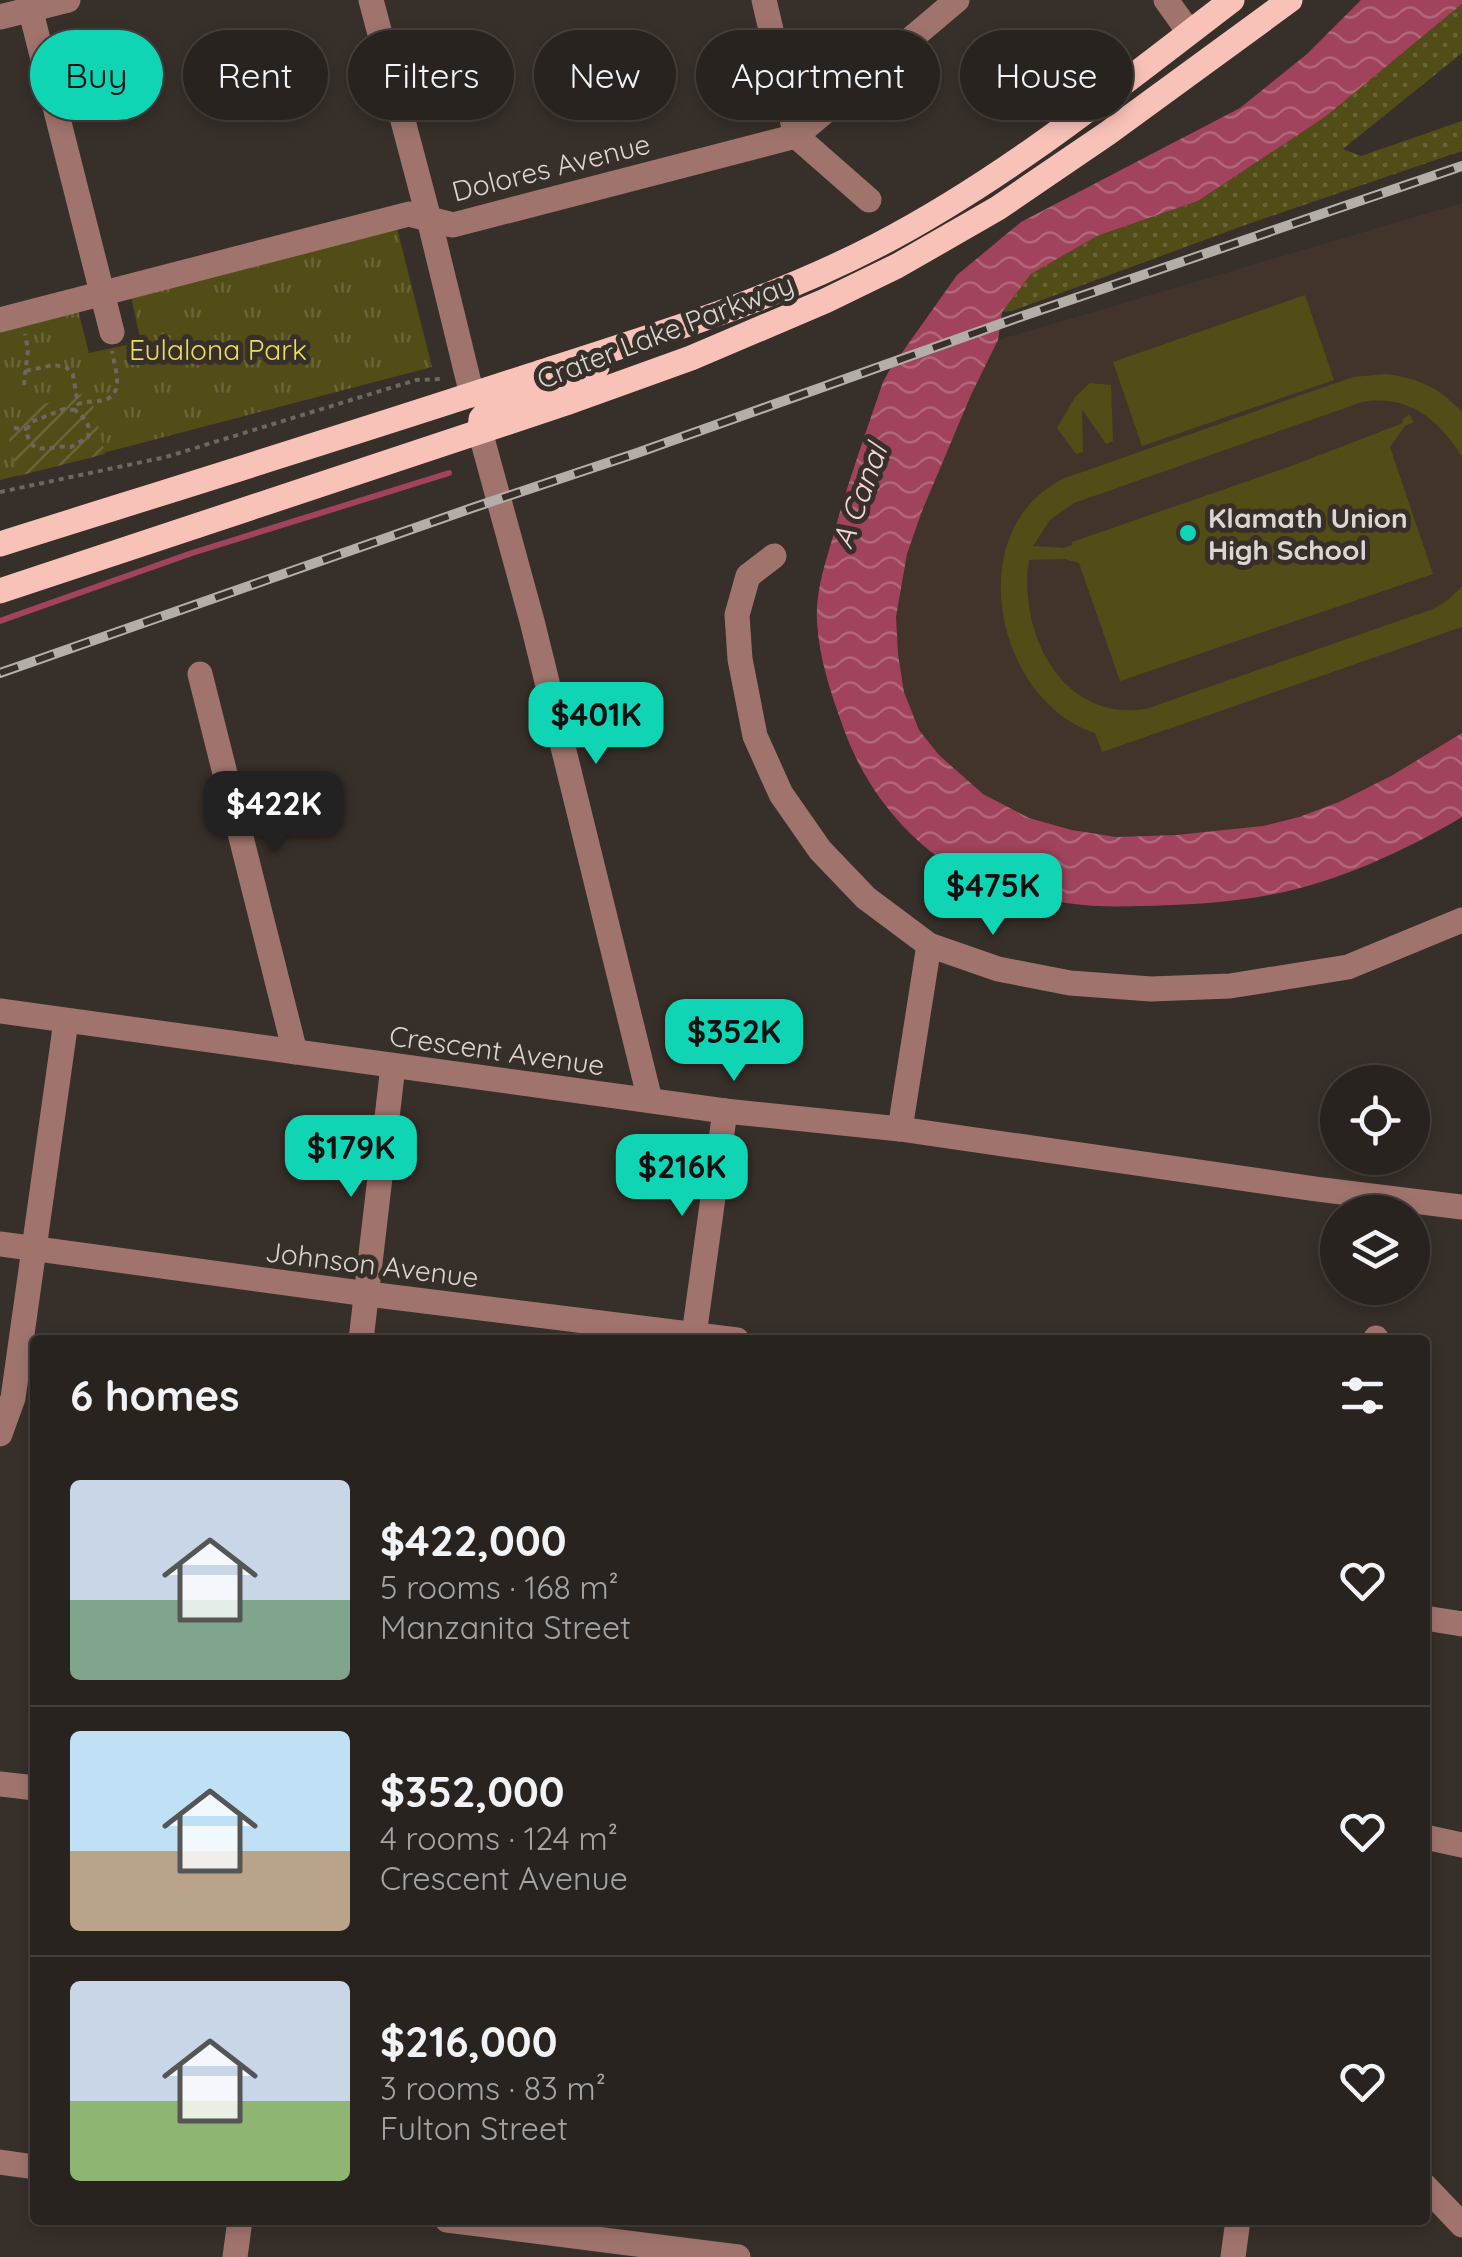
<!DOCTYPE html>
<html lang="en">
<head>
<meta charset="utf-8">
<style>
  body { margin:0; font-family:Quicksand,sans-serif; background:#352f2c; color:#f1f3f6; height:100vh; display:flex; flex-direction:column; font-size:38px; white-space:nowrap }
  * { box-sizing:border-box; margin:0 }
  p { font-size:32px; color:#a5a4a4 }
  .icon { flex:none; width:55px; height:55px; fill:none; stroke:currentColor; stroke-width:2; stroke-linecap:round; stroke-linejoin:round }
  .map { position:relative; flex:1; overflow:hidden }
  .panel { position:absolute; left:30px; top:1335px; width:1400px; height:890px; display:flex; flex-direction:column; background:#29231f; border-radius:10px; box-shadow:0 5px 15px #0003,0 0 0 2px #45403d }
  .panel>* { flex:none }
  .top-card { position:absolute; left:30px; top:30px; width:1402px; height:90px; display:flex; gap:20px }
  .controls { position:absolute; left:1320px; top:1065px; display:grid; gap:20px }
  .controls a { display:grid; place-items:center; width:110px; height:110px; border-radius:50%; background:#29231f; box-shadow:0 5px 15px #0003,0 0 0 2px #45403d; font-size:50px }
  .price { position:absolute; translate:-50% -85px; padding:0 22px; border-radius:20px; background:#0fd5b4; color:#111; font-size:32px; line-height:65px; filter:drop-shadow(0 2px 5px #0008) }
  .price::after { content:''; position:absolute; left:50%; top:60px; width:30px; height:22px; margin-left:-15px; background:inherit; clip-path:polygon(0 0,100% 0,50% 100%) }
  .price.on { background:#222; color:#fff }
  ul { padding:0; list-style:none }
  li { display:flex; align-items:center; gap:30px; height:250px; padding:0 40px }
  li+li { border-top:2px solid #45403d }
  li span { display:grid; place-items:center; flex:none; width:280px; height:200px; border-radius:10px; color:#555 }
  li>.icon { margin-inline-start:auto }
  span .icon { width:120px; height:120px; fill:#fffc; stroke-width:1 }
  li b { font-size:42px }
  h2 { display:flex; justify-content:space-between; align-items:center; height:120px; padding:0 40px; font-size:42px }
  .tag { padding:0 35px; border-radius:45px; background:#29231f; box-shadow:0 5px 15px #0003,0 0 0 2px #45403d; font-size:35px; line-height:90px }
  .tag.on { background:#0fd5b4; color:#111 }
  .map>svg:first-child { display:block }
  .built { fill:#43342b }
  .grass { fill:url(#grass-dots) }
  .park { fill:url(#park-tufts) }
  .garden { fill:url(#garden-furrows) }
  .pitch { fill:#524c17 }
  .water { fill:url(#water-waves) }
  .lines { fill:none; stroke-linecap:round; stroke-linejoin:round }
  .stream { stroke:#a1435c; stroke-width:6 }
  .path { stroke:#6e6661; stroke-width:4; stroke-dasharray:5 5; stroke-linecap:butt }
  .minor { stroke:#a0746d; stroke-width:25 }
  .major { stroke:#f9c2b8; stroke-width:25 }
  .rail-casing { stroke:#b4aea9; stroke-width:10 }
  .rail { stroke:#372f29; stroke-width:6; stroke-dasharray:19; stroke-linecap:butt }
  .poi-dot { fill:#0fd5b4; stroke:#372f29; stroke-width:4 }
  .labels { text-anchor:middle; dominant-baseline:central; stroke-width:10; stroke-linejoin:round; paint-order:stroke }
  .street-label { font-size:28px; fill:#dcd6d2; stroke:#372f29 }
  .park-label { font-size:28px; fill:#edde52; stroke:#372f29 }
  .poi-label { font-size:28px; font-weight:bold; fill:#dcd6d2; stroke:#372f29; text-anchor:start }
  .water-label { font-size:30px; font-style:italic; fill:#f4d8dd; stroke:#372f29 }
</style>
</head>
<body>
<div class="map">
<svg width="1462" height="2257" viewBox="0 0 1462 2257">
  <defs>
    <pattern id="grass-dots" width="8" height="8" patternUnits="userSpaceOnUse" patternTransform="scale(2.5)"><rect width="8" height="8" fill="#524c17"/><path d="M2 2h.1M6 6h.1" fill="none" stroke="#6a6538" stroke-width="1.8" stroke-linecap="round"/></pattern>
    <pattern id="park-tufts" width="24" height="20" patternUnits="userSpaceOnUse" patternTransform="scale(2.5)"><rect width="24" height="20" fill="#524c17"/><path d="M3 7l-1-3M5 7V3M7 7l1-3M15 17l-1-3M17 17v-4M19 17l1-3" fill="none" stroke="#6a6538"/></pattern>
    <pattern id="garden-furrows" width="10" height="10" patternUnits="userSpaceOnUse" patternTransform="scale(2.5)"><rect width="10" height="10" fill="#524c17"/><path d="M-1 1l2-2M0 10L10 0M9 11l2-2" fill="none" stroke="#6a6538"/></pattern>
    <pattern id="water-waves" width="16" height="10" patternUnits="userSpaceOnUse" patternTransform="scale(2.5)"><rect width="16" height="10" fill="#a1435c"/><path d="M0 5q4-4 8 0t8 0" fill="none" stroke="#b2667a"/></pattern>
  </defs>
  <rect width="100%" height="100%" fill="#372f29"/>
  <!-- built -->
  <polygon class="built" points="1462,203 1462,733 1391,776 1339,802 1299,817 1263,826 1208,833 1116,837 1092,834 1029,818 983,794 939,755 919,730 904,692 898,654 896,617 907,554 922,511 971,395 998,340"/>
  <!-- grass -->
  <polygon class="grass" points="1462,4 1462,53 1343,149 1361,156 1462,121 1462,151 1248,224 1012,311 1002,312 1031,274 1097,236 1198,201 1325,117"/>
  <!-- park -->
  <polygon class="park" points="397,228 432,367 0,480 0,329 78,310 89,353 141,342 131,297"/>
  <!-- garden -->
  <polygon class="garden" points="90,392 105,454 18,476 5,423 29,417 27,408"/>
  <!-- pitch -->
  <g class="pitch">
    <polygon points="1305,295 1334,380 1142,446 1113,362"/>
    <path d="M1386,374c32,4 54,14 76,38v45c-23,-38 -54,-63 -100,-55l-288,101 -24,17 -17,26 31,2 8,-3v-3l222,-77 109,-42 -1,-3 7,-6 5,8 -9,4 -15,21 43,127 -313,107 -41,-118 -15,-4 -35,1c-11,72 32,162 117,149l287,-100 15,-9 14,-14v41l-360,125 -7,-19c-100,-32 -136,-205 -30,-255l288,-101z"/>
    <polygon points="1090,383 1111,385 1113,441 1106,444 1082,409 1083,452 1076,454 1057,428 1075,397"/>
  </g>
  <!-- water -->
  <path class="water" d="M1361,0h101v4l-137,113 -127,84 -101,35 -66,38 -29,38 -4,28 -27,55 -49,116 -15,43 -11,63 2,37 6,38 15,38 20,25 44,39 46,24 43,12 44,7 60,-2 87,-9 36,-9 40,-15 52,-26 71,-43v84c-53,32 -127,66 -188,77 -45,9 -91,11 -136,12 -41,2 -79,-2 -119,-12 -10,-2 -21,-4 -30,-7 -71,-32 -122,-90 -147,-163 -12,-33 -23,-67 -25,-102 -2,-30 9,-61 17,-89 14,-51 32,-101 49,-151l6,-11 68,-96 64,-53 219,-114 67,-54z"/>
  <g class="lines">
    <!-- stream -->
    <polyline class="stream" points="0,621 192,553 449,473"/>
    <!-- path -->
    <g class="path">
      <path d="M26,371l27,-6 13,2 7,8 5,29c9,-3 18,-2 26,-4 22,-6 10,-34 8,-49"/>
      <polyline points="24,385 28,349 25,334"/>
      <path d="M75,410l-11,-1 -33,13c-4,8 -6,8 -2,18 7,16 28,4 42,7l17,-10c3,-14 -3,-18 -13,-27l3,-6"/>
      <polyline points="14,428 27,429"/>
      <polyline points="0,492 166,457 416,380 440,379"/>
    </g>
    <!-- minor -->
    <g class="minor">
      <polyline points="28,0 112,332"/>
      <polyline points="371,0 429,219 472,395"/>
      <polyline points="764,0 796,136 869,200"/>
      <polyline points="1166,0 1189,32"/>
      <polyline points="0,17 68,0"/>
      <polyline points="0,320 409,214 453,225 796,136 957,0"/>
      <polyline points="480,431 532,621 650,1100"/>
      <polyline points="774,556 748,576 737,615 740,659 755,736 781,794 820,850 866,898 929,945 998,969 1070,983 1151,989 1230,986 1348,967 1462,920"/>
      <polyline points="200,674 295,1052"/>
      <polyline points="0,1011 725,1111 900,1129 1316,1189 1462,1207"/>
      <polyline points="900,1129 929,945"/>
      <polyline points="0,1244 368,1294 737,1340"/>
      <polyline points="694,1335 725,1111"/>
      <polyline points="361,1340 393,1066"/>
      <polyline points="1376,1340 1376,1338"/>
      <polyline points="0,1434 13,1398 66,1021"/>
      <polyline points="1425,1618 1462,1624"/>
      <polyline points="0,1784 35,1788"/>
      <polyline points="1425,1837 1462,1845"/>
      <polyline points="0,2162 35,2167"/>
      <polyline points="1425,2186 1462,2225"/>
      <polyline points="447,2220 738,2257"/>
      <polyline points="235,2257 240,2220"/>
      <polyline points="1233,2257 1238,2220"/>
    </g>
    <!-- major -->
    <g class="major">
      <polyline points="480,431 481,419 487,412 563,384 597,367"/>
      <path d="M0,544c178,-56 356,-111 532,-169 117,-38 237,-73 346,-130 127,-66 240,-158 354,-245"/>
      <polyline points="0,591 566,403 691,358 825,301 897,266 998,208 1108,133 1290,0"/>
    </g>
    <!-- rail casing -->
    <g class="rail-casing">
      <polyline id="rail" points="0,673 472,508 637,453 1017,318 1462,166"/>
    </g>
    <!-- rail -->
    <use href="#rail" class="rail"/>
  </g>
  <!-- markers -->
  <circle class="poi-dot" cx="1188" cy="533" r="10"/>
  <g class="labels">
    <!-- street labels -->
    <g class="street-label">
      <text transform="translate(551 167) rotate(-14)">Dolores Avenue</text>
      <text transform="translate(665 331) rotate(-21)">Crater Lake Parkway</text>
      <text transform="translate(497 1050) rotate(8)">Crescent Avenue</text>
      <text transform="translate(372 1264) rotate(7)">Johnson Avenue</text>
    </g>
    <!-- park labels -->
    <g class="park-label">
      <text x="218" y="349">Eulalona Park</text>
    </g>
    <!-- poi labels -->
    <g class="poi-label">
      <text x="1208" y="517">Klamath Union<tspan x="1208" dy="32">High School</tspan></text>
    </g>
    <!-- water labels -->
    <g class="water-label">
      <text transform="translate(859 496) rotate(-70)">A Canal</text>
    </g>
  </g>
</svg>
<div class="controls">
<a><svg class="icon" aria-label="locate" viewBox="0 0 24 24"><circle cx="12" cy="12" r="6"/><path d="M12 2v4M12 18v4M2 12h4M18 12h4"/></svg></a>
<a><svg class="icon" aria-label="layers" viewBox="0 0 24 24"><path d="M12 4l9 5-9 5-9-5zM3 14l9 5 9-5"/></svg></a>
</div>
<b class="price" style="left:596px;top:767px">$401K</b>
<b class="price on" style="left:274px;top:856px">$422K</b>
<b class="price" style="left:993px;top:938px">$475K</b>
<b class="price" style="left:734px;top:1084px">$352K</b>
<b class="price" style="left:351px;top:1200px">$179K</b>
<b class="price" style="left:682px;top:1219px">$216K</b>
<div class="top-card">
<a class="tag on">Buy</a>
<a class="tag">Rent</a>
<a class="tag">Filters</a>
<a class="tag">New</a>
<a class="tag">Apartment</a>
<a class="tag">House</a>
</div>
<section class="panel">
<h2>6 homes<svg class="icon" aria-label="filters" viewBox="0 0 24 24"><path d="M4 7h16M4 17h16"/><circle cx="9" cy="7" r="2"/><circle cx="15" cy="17" r="2"/></svg></h2>
<ul>
<li><span style="background:linear-gradient(#c9d6e8 60%,#7fa58c 0)"><svg class="icon" aria-label="home" viewBox="0 0 24 24"><path d="M3 11l9-7 9 7M6 9v11h12V9"/></svg></span><div><b>$422,000</b><p>5 rooms · 168 m²</p><p>Manzanita Street</p></div><svg class="icon" aria-label="heart" viewBox="0 0 24 24"><path d="M12 20l-8-8c-3-5 5-10 8-4 3-6 11-1 8 4z"/></svg></li>
<li><span style="background:linear-gradient(#bfe0f5 60%,#b9a48a 0)"><svg class="icon" aria-label="home" viewBox="0 0 24 24"><path d="M3 11l9-7 9 7M6 9v11h12V9"/></svg></span><div><b>$352,000</b><p>4 rooms · 124 m²</p><p>Crescent Avenue</p></div><svg class="icon" aria-label="heart" viewBox="0 0 24 24"><path d="M12 20l-8-8c-3-5 5-10 8-4 3-6 11-1 8 4z"/></svg></li>
<li><span style="background:linear-gradient(#c9d6e8 60%,#8fb573 0)"><svg class="icon" aria-label="home" viewBox="0 0 24 24"><path d="M3 11l9-7 9 7M6 9v11h12V9"/></svg></span><div><b>$216,000</b><p>3 rooms · 83 m²</p><p>Fulton Street</p></div><svg class="icon" aria-label="heart" viewBox="0 0 24 24"><path d="M12 20l-8-8c-3-5 5-10 8-4 3-6 11-1 8 4z"/></svg></li>
</ul>
</section>
</div>
</body>
</html>
